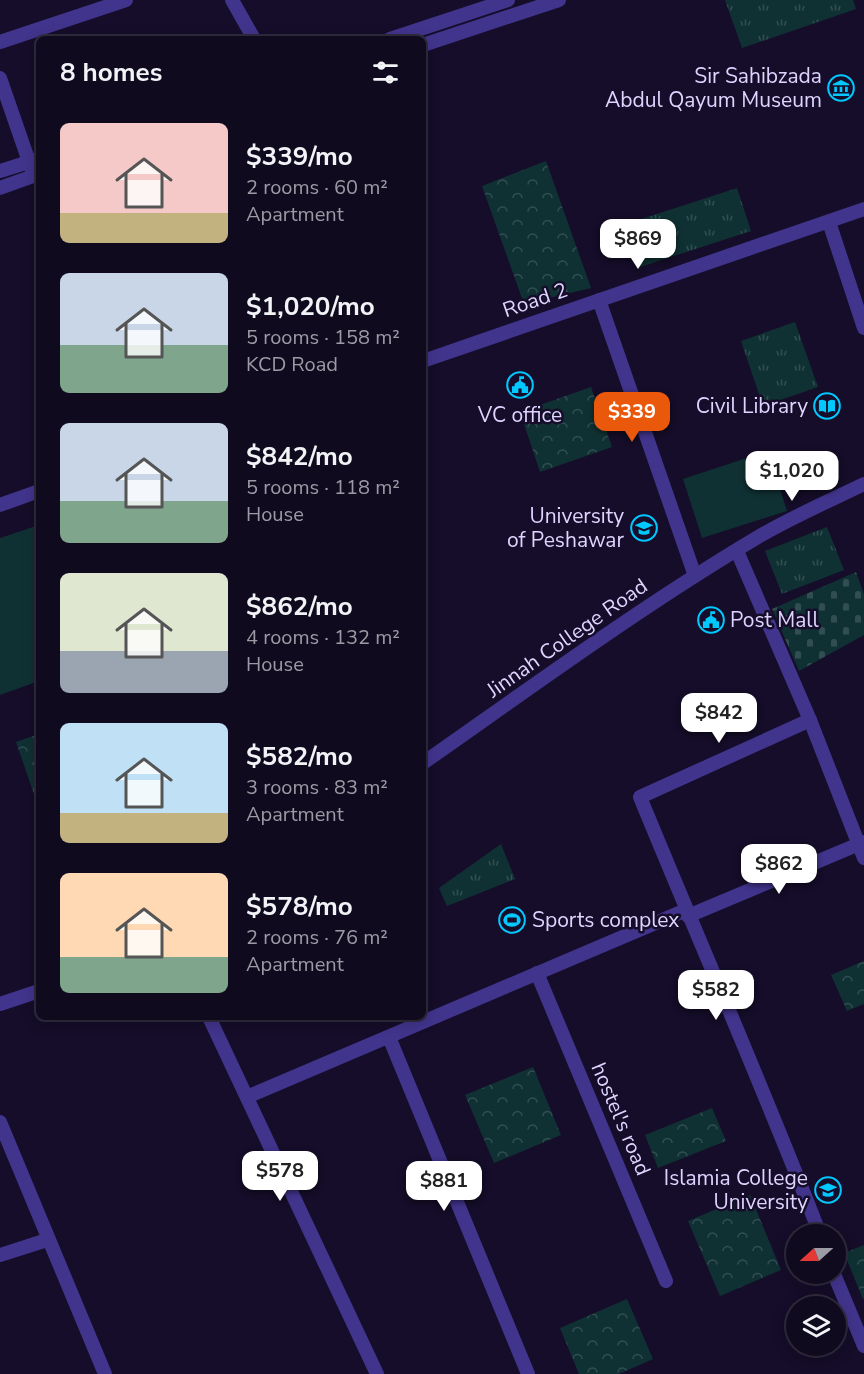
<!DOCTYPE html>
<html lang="en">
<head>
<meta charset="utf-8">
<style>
  body { margin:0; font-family:"Nunito Sans",sans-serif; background:#191328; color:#f1f3f6; height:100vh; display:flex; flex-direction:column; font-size:22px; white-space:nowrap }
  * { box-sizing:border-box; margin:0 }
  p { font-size:20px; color:#9c9aa4 }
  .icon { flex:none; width:33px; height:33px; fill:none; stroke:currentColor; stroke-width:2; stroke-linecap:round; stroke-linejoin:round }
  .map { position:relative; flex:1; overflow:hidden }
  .sheet { position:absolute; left:36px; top:36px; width:390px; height:984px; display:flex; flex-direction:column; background:#100a1f; border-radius:9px; box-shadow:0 3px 15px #0003,0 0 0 2px #302b3d }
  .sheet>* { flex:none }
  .needle { width:39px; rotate:249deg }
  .tools { position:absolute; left:786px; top:1224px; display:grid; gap:12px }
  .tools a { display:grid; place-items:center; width:60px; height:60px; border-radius:50%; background:#100a1f; box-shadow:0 3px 15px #0003,0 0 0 2px #302b3d; font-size:30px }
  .price { position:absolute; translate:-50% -51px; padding:0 14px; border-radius:12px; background:#fff; color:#222; font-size:20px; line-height:39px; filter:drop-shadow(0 2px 3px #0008) }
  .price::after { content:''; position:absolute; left:50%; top:36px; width:18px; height:14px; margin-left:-9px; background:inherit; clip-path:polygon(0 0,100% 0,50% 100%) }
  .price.selected { background:#ea580c; color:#fff }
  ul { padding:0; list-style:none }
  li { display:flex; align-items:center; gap:18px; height:150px; padding:0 24px }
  li span { display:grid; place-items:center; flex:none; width:168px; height:120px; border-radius:9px; color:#555 }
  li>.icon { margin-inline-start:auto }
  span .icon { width:72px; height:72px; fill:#fffc; stroke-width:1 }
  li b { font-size:26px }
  h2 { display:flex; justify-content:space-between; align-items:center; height:72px; padding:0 24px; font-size:26px }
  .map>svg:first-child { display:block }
  .grass { fill:url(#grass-tufts) }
  .cemetery { fill:url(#cemetery-stones) }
  .park { fill:url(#park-crowns) }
  .pitch { fill:#103133 }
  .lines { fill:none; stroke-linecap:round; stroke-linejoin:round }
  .minor { stroke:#41348c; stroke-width:14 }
  .labels { text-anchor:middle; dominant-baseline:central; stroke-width:5; stroke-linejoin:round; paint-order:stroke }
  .poi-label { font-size:21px; fill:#ded5ff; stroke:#150d29; text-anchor:end }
  .street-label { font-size:21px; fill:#ded5ff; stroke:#150d29 }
</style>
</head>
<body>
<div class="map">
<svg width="864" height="1374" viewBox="0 0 864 1374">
  <defs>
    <pattern id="grass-tufts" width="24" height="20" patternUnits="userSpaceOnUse" patternTransform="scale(1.5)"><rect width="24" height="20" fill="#103133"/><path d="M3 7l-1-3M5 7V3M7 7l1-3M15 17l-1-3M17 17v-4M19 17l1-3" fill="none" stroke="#324e52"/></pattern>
    <pattern id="cemetery-stones" width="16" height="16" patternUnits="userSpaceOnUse" patternTransform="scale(1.5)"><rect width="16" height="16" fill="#103133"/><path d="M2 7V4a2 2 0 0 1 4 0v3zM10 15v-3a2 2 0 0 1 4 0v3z" fill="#324e52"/></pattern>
    <pattern id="park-crowns" width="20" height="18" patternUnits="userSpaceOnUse" patternTransform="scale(1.5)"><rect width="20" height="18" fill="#103133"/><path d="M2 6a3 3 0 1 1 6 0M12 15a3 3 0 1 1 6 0" fill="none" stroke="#324e52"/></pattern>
  </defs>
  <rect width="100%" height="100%" fill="#150d29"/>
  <!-- grass -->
  <g class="grass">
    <polygon points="725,0 853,0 856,9 742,48"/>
    <polygon points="737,188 751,231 637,268 623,225"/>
    <polygon points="795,322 818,387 763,406 741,341"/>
    <polygon points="827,527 844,570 782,594 765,551"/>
    <polygon points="501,844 515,879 447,906 439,888"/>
  </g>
  <!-- cemetery -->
  <polygon class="cemetery" points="856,572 864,594 864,635 799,671 772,609"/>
  <!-- park -->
  <g class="park">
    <polygon points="546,161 591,288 524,304 482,186"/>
    <polygon points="591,387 612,447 540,472 520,412"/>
    <polygon points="39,734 39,799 36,800 16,742"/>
    <polygon points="864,961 864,1004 847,1011 831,975"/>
    <polygon points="533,1067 561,1135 494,1163 465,1095"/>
    <polygon points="712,1108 726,1141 658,1168 645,1135"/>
    <polygon points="750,1195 781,1270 720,1296 688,1221"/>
    <polygon points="864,1245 864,1299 863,1299 844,1253"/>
    <polygon points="627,1299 653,1359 619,1374 579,1374 560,1328"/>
  </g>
  <!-- pitch -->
  <g class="pitch">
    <polygon points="768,451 787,511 702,538 683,479"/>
    <polygon points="39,525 39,681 0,695 0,538"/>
  </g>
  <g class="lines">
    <!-- minor -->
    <g class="minor">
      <polyline points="232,0 254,39"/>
      <polyline points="390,39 508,0"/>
      <polyline points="0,42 126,0"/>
      <polyline points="423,45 559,0"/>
      <polyline points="0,78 34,176"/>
      <polyline points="0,171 38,159"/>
      <polyline points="0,188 39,174"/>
      <polyline points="829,222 864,328"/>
      <polyline points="599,300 695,576"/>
      <polyline points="423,361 864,209"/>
      <polyline points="0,505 39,491"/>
      <polyline points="737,551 810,720 864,858"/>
      <path d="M810,720l-170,77c60,146 123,290 180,437"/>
      <path d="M423,763c110,-77 219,-157 335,-226 34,-20 71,-36 106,-53"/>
      <polyline points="688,916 864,842"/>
      <polyline points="537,973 666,1281"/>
      <polyline points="0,1004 39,991"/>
      <polyline points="209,1017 377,1374"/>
      <polyline points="389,1037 528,1374"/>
      <polyline points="249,1096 686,910"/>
      <polyline points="0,1122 105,1374"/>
      <polyline points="0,1255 47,1240"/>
      <polyline points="834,1274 864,1346"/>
    </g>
  </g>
  <!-- icons -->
  <defs>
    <g id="museum-ring" transform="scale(1.35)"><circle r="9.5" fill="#150d29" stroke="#01c9ff" stroke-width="1.5"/><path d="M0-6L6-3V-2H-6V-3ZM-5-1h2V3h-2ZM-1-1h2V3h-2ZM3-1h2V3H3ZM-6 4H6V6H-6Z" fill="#01c9ff"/></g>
    <g id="civic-ring" transform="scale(1.35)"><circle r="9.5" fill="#150d29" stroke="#01c9ff" stroke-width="1.5"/><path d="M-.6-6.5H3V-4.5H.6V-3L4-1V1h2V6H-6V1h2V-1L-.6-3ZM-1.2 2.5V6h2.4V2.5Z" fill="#01c9ff"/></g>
    <g id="library-ring" transform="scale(1.35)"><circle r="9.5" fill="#150d29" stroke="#01c9ff" stroke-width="1.5"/><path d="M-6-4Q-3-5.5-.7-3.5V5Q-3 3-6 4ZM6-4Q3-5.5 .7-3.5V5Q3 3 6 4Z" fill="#01c9ff"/></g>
    <g id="university-ring" transform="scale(1.35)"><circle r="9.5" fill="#150d29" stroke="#01c9ff" stroke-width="1.5"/><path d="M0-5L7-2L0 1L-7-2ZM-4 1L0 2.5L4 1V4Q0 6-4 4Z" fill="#01c9ff"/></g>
    <g id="stadium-ring" transform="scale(1.35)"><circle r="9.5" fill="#150d29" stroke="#01c9ff" stroke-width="1.5"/><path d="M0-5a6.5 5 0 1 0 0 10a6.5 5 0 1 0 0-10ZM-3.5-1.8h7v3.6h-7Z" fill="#01c9ff"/></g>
  </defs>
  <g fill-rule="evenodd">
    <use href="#museum-ring" x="841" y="88"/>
    <use href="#civic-ring" x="520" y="385"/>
    <use href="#library-ring" x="827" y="406"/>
    <use href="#university-ring" x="644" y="528"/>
    <use href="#civic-ring" x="711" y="620"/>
    <use href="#stadium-ring" x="512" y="920"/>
    <use href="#university-ring" x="828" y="1190"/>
  </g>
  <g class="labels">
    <!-- poi labels -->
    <g class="poi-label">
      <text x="822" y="76">Sir Sahibzada<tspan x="822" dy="24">Abdul Qayum Museum</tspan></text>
      <text x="808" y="406">Civil Library</text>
      <text x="520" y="415" text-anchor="middle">VC office</text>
      <text x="624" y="516">University<tspan x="624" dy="24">of Peshawar</tspan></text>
      <text x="730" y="620" text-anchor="start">Post Mall</text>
      <text x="532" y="920" text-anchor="start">Sports complex</text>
      <text x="808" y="1178">Islamia College<tspan x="808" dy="24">University</tspan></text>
    </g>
    <!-- street labels -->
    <g class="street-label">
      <text transform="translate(535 300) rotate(-19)">Road 2</text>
      <text transform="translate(567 638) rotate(-35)">Jinnah College Road</text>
      <text transform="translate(621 1119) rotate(67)">hostel's road</text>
    </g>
  </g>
</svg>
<div class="tools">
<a><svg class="needle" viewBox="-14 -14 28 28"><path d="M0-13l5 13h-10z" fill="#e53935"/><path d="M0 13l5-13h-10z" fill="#9c9aa4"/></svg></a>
<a><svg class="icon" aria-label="layers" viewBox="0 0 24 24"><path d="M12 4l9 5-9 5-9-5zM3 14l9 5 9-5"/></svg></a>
</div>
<b class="price" style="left:638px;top:270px">$869</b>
<b class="price selected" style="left:632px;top:443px">$339</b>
<b class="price" style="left:792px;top:502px">$1,020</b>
<b class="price" style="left:719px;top:744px">$842</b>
<b class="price" style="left:779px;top:895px">$862</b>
<b class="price" style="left:716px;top:1021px">$582</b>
<b class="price" style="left:280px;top:1202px">$578</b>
<b class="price" style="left:444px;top:1212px">$881</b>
<section class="sheet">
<h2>8 homes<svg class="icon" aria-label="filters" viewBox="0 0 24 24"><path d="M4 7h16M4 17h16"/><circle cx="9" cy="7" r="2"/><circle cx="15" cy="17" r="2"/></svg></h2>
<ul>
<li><span style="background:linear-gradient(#f6c9c9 75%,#c2b280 0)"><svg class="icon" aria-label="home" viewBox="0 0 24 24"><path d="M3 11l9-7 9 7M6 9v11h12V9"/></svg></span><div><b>$339/mo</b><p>2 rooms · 60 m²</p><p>Apartment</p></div></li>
<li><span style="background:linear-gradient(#c9d6e8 60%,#7fa58c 0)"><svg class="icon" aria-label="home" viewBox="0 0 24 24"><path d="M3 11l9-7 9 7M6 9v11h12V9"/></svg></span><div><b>$1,020/mo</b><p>5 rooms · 158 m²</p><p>KCD Road</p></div></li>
<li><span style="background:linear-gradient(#c9d6e8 65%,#7fa58c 0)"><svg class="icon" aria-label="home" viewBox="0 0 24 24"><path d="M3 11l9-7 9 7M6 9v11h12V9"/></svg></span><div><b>$842/mo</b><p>5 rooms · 118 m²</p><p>House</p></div></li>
<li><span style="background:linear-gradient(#dfe7d0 65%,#9aa5b1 0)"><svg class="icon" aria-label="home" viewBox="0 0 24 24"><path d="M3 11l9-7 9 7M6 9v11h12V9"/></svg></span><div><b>$862/mo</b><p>4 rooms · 132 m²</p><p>House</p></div></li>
<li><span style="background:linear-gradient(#bfe0f5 75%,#c2b280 0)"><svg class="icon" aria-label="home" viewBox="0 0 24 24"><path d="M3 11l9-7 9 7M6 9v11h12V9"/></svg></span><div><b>$582/mo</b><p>3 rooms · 83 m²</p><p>Apartment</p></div></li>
<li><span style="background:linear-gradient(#ffd9b3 70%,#7fa58c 0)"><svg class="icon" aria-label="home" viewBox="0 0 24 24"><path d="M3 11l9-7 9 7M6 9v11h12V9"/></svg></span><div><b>$578/mo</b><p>2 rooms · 76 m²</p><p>Apartment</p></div></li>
</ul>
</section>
</div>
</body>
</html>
